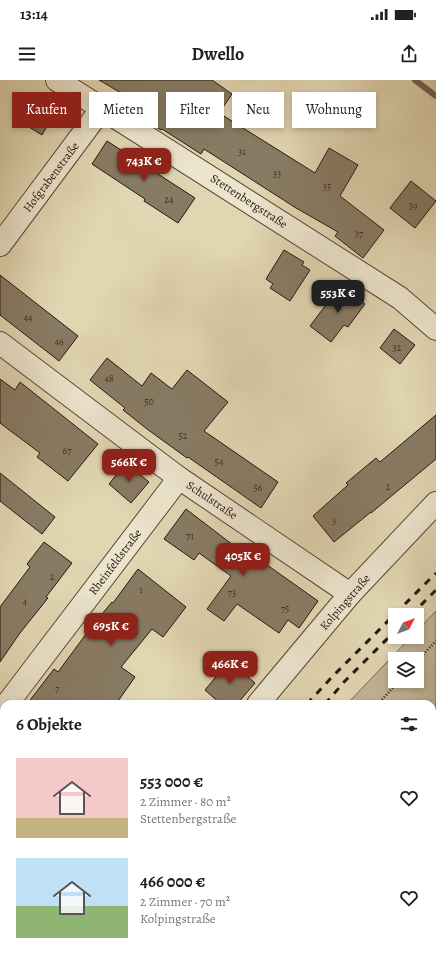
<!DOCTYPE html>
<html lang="de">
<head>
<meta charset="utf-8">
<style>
  body { margin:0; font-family:Alegreya,serif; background:#f6f6f6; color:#202124; height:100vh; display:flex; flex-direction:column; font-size:15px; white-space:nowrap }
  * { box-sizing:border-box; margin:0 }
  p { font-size:13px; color:#757577 }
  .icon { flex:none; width:22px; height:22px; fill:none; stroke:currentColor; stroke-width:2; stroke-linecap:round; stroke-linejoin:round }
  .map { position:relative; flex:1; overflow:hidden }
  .sheet { position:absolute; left:0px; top:620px; width:436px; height:256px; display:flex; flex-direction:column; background:#fff; border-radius:12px 12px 0 0; box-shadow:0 2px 6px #0003 }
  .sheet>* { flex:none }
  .banner { position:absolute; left:12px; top:12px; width:412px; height:36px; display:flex; gap:8px }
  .needle { width:26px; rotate:49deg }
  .controls { position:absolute; left:388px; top:528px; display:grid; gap:8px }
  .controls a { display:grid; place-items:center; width:36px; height:36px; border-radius:0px; background:#fff; box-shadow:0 2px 6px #0003; font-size:20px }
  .price { position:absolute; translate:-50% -34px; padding:0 9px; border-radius:8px; background:#8f2418; color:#fff; font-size:13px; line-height:26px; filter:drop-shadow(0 1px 2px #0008) }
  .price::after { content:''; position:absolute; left:50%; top:24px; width:12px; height:9px; margin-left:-6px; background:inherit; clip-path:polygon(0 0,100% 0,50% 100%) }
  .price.selected { background:#222; color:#fff }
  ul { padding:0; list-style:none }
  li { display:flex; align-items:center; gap:12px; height:100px; padding:0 16px }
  li span { display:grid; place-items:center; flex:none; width:112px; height:80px; border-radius:0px; color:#555 }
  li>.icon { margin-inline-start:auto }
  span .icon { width:48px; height:48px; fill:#fffc; stroke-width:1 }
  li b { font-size:17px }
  h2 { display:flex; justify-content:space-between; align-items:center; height:48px; padding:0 16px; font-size:17px }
  .chip { padding:0 14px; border-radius:0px; background:#fff; box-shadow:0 2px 6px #0003; font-size:14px; line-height:36px }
  .chip.selected { background:#8f2418; color:#fff }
  .status { display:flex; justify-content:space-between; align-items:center; height:28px; padding:0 20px; background:#fff; direction:ltr }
  .status svg { height:11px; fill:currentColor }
  header { display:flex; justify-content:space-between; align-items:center; height:52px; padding:0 16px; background:#fff; font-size:18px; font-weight:600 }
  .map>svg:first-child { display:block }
  .green { fill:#c1b696; stroke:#746753; fill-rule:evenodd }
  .water { fill:#a2957b; stroke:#716350 }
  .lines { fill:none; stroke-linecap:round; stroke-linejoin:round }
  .stream { stroke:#716350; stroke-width:6 }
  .building { fill:#887b64; stroke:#271810 }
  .minor-casing { stroke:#564838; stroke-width:24 }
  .path { stroke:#271810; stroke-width:2.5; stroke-dasharray:1 2; stroke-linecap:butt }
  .minor { stroke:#ece4cd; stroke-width:22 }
  .rail { stroke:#271810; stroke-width:3; stroke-dasharray:7 7; stroke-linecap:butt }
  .labels { text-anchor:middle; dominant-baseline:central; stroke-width:3; stroke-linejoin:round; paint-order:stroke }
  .number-label { font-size:10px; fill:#3f3125 }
  .street-label { font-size:12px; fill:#271810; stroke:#ece4cd }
</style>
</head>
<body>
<div class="status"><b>13:14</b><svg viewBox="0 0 49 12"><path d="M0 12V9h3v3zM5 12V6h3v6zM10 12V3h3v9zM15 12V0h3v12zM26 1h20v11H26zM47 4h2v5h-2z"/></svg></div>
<header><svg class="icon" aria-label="menu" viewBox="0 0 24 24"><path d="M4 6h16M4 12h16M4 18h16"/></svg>Dwello<svg class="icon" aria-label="share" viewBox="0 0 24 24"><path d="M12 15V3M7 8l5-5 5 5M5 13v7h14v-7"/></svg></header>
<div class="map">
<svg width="436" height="876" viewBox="0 0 436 876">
  <rect width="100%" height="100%" fill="#e1d6b2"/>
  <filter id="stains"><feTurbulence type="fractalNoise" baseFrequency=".005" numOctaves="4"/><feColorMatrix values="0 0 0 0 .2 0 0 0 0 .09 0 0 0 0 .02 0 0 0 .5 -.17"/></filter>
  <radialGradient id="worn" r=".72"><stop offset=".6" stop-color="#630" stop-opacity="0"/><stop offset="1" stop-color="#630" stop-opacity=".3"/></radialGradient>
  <!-- green -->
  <g class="green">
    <path d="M436,531v114l-4,4v-25h-85l64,-67h6v-6zM395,579h22v22h-22z"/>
    <polygon points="146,872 272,872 270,876 144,876"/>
  </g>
  <!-- water -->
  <polygon class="water" points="436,645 436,876 270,876 272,872 432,872 432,649"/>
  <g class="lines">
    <!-- stream -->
    <polyline class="stream" points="415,0 436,16"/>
  </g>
  <!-- building -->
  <g class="building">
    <polygon points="99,0 212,0 232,14 219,33 315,93 329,68 358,85 340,116 384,150 363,178 335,156 338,152 296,128 204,69 201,74 162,49 161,50 139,37 145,27"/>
    <polygon points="31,14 56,31 42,55 16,39"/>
    <polygon points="107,61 195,118 178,143 144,121 145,119 92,84"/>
    <polygon points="411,101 436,121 415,148 390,128"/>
    <polygon points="284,170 304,182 302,185 310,190 290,221 270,208 273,204 266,199"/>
    <polygon points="0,195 78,256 59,281 0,235"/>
    <polygon points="341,205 365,224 348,247 344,245 331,262 310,246"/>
    <polygon points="394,249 415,265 400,284 380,268"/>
    <polygon points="107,278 142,306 151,293 172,309 187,290 228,322 204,351 278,402 261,428 188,377 187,378 147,349 123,330 125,328 90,300"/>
    <polygon points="0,299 15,310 20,302 98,364 68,401 37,377 40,373 0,343"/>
    <polygon points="436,335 436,379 371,433 371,432 334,462 313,436 348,405 346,403 376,378 380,382"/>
    <polygon points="126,383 149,402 131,423 109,404"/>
    <polygon points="0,393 55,437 42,454 0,421"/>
    <polygon points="186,429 237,468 239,465 318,521 299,548 288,540 279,553 237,524 224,541 207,529 231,496 199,473 194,480 164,459"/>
    <polygon points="44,462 72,483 46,517 48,518 20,553 0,582 0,527 30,487 27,484"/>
    <polygon points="138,489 186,527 163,557 152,549 121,587 135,597 116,624 27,624 54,589 58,592 92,546 112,522 113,523"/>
    <polygon points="229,581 255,603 237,624 221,624 205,610"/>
  </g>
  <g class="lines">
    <!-- minor casing -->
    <g class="minor-casing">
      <g id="minor">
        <polyline points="57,0 400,218 436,249"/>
        <polyline points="0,165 102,28"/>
        <polyline points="0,263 179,398 350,514"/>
        <polyline points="7,624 179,398"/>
        <polyline points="258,624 350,514 436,423"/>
        <polyline points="0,844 4,847"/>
        <polyline points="38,872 43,876"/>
        <polyline points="73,876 76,872"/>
      </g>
    </g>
    <!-- path -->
    <g class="path">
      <polyline points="417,581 436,561"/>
      <polyline points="378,624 399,601"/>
      <polyline points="160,876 161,872"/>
    </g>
    <!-- minor -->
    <use href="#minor" class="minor"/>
    <!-- rail -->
    <g class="rail">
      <polyline points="411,535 436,510"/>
      <polyline points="307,624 332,597 436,493"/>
      <polyline points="325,624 344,602 395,551"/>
      <polyline points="114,876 116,872"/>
      <polyline points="129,876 131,872"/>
    </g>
  </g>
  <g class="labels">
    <!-- number labels -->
    <g class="number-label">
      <text x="242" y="71">31</text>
      <text x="277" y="93">33</text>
      <text x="327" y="106">35</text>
      <text x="169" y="119">24</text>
      <text x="413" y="125">39</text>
      <text x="359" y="153">37</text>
      <text x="28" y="237">44</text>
      <text x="59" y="261">46</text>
      <text x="397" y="267">32</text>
      <text x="109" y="298">48</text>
      <text x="149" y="321">50</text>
      <text x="183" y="355">52</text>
      <text x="67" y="370">67</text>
      <text x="219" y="381">54</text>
      <text x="388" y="406">2</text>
      <text x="258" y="407">56</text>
      <text x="334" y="440">3</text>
      <text x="190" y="455">71</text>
      <text x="52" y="496">2</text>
      <text x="141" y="509">1</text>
      <text x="232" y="512">73</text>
      <text x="25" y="521">4</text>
      <text x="285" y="528">75</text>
      <text x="57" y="608">7</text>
    </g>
    <!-- street labels -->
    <g class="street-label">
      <text transform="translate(51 97) rotate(-53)">Hofgrabenstraße</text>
      <text transform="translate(249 121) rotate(33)">Stettenbergstraße</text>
      <text transform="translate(212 420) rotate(34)">Schulstraße</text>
      <text transform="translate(115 482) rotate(-53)">Rheinfeldstraße</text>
      <text transform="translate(345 522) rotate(-49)">Kolpingstraße</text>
    </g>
  </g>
  <rect width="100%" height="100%" filter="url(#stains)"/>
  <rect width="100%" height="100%" fill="url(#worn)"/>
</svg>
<div class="controls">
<a><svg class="needle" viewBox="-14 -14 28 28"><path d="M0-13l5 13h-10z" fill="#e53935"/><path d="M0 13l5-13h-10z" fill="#757577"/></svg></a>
<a><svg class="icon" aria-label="layers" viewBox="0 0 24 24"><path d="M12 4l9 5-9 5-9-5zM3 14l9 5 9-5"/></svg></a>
</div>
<b class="price" style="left:144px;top:102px">743K €</b>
<b class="price selected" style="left:338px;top:234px">553K €</b>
<b class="price" style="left:129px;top:403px">566K €</b>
<b class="price" style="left:243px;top:497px">405K €</b>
<b class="price" style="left:111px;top:567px">695K €</b>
<b class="price" style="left:230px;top:605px">466K €</b>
<div class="banner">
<a class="chip selected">Kaufen</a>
<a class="chip">Mieten</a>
<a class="chip">Filter</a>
<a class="chip">Neu</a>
<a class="chip">Wohnung</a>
</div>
<section class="sheet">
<h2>6 Objekte<svg class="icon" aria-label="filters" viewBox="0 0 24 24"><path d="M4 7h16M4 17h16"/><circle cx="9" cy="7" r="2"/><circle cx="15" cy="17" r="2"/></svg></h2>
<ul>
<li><span style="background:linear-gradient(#f6c9c9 75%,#c2b280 0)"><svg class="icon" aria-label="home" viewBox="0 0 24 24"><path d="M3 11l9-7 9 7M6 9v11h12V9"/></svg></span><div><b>553 000 €</b><p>2 Zimmer · 80 m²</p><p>Stettenbergstraße</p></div><svg class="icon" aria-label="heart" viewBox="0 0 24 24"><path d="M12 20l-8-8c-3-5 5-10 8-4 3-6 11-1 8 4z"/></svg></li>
<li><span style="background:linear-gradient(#bfe0f5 60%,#8fb573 0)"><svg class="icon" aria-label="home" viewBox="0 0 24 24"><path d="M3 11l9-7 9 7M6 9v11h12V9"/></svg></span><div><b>466 000 €</b><p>2 Zimmer · 70 m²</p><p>Kolpingstraße</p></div><svg class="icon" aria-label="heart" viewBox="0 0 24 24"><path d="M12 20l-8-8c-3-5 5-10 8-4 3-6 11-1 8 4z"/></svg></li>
</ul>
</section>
</div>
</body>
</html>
